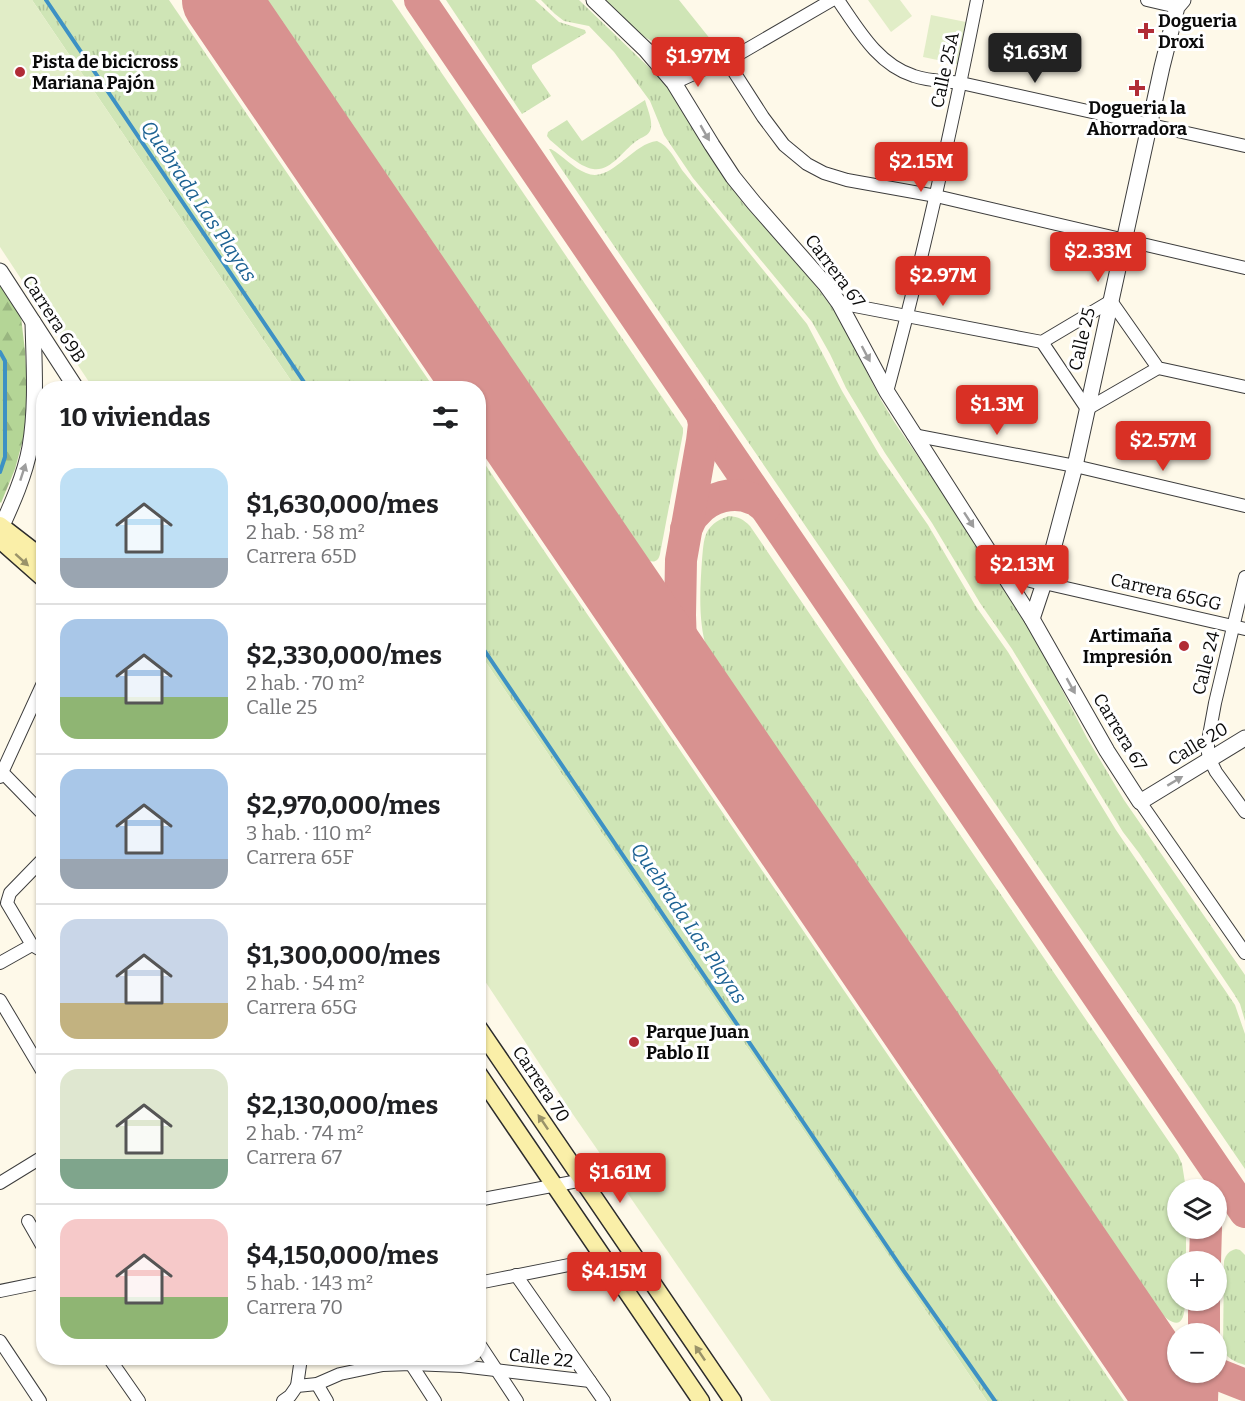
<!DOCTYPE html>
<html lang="es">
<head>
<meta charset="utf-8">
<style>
  body { margin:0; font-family:Bitter,serif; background:#f6f6f6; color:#202124; height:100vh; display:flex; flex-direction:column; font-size:22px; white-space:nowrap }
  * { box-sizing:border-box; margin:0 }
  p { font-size:20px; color:#757577 }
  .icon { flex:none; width:33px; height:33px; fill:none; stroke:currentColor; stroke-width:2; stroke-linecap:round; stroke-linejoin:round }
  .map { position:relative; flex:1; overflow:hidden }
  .side { position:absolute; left:36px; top:381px; width:450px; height:984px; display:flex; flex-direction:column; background:#fff; border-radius:24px; box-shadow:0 2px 4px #0004 }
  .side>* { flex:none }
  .tools { position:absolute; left:1167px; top:1179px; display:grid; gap:12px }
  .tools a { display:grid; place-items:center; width:60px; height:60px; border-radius:50%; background:#fff; box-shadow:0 2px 4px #0004; font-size:30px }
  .price { position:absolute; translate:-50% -51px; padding:0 14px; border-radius:6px; background:#d93025; color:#fff; font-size:20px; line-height:39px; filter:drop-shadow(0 2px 3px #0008) }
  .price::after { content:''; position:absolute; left:50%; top:36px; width:18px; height:14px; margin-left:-9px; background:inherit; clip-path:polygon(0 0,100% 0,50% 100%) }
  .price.active { background:#222; color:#fff }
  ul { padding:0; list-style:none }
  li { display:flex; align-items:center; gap:18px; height:150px; padding:0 24px }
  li+li { border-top:2px solid #e0e0e0 }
  li span { display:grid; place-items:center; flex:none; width:168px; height:120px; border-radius:18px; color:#555 }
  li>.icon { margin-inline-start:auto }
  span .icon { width:72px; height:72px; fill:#fffc; stroke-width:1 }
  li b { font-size:26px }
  h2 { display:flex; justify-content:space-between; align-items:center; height:72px; padding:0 24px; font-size:26px }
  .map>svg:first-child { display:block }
  .grass { fill:url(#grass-tufts) }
  .forest { fill:url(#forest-firs) }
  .park { fill:#cfe5b6 }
  .pitch { fill:#e1edc7 }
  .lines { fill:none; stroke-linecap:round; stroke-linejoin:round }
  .stream { stroke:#3d91c4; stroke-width:4 }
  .taxiway { stroke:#d89290; stroke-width:32 }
  .runway { stroke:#d89290; stroke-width:78 }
  .minor-casing { stroke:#3d3d3d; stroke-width:14 }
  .tertiary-casing { stroke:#3d3d3d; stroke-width:17 }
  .secondary-casing { stroke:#2c2c2c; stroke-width:19 }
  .minor { stroke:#fff; stroke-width:12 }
  .tertiary { stroke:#fff; stroke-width:15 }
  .secondary { stroke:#faefa8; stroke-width:16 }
  .oneway { fill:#9d9d9d }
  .oneway2 { fill:#9a9369 }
  .poi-dot { fill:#b12c36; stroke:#fff; stroke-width:2 }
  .labels { text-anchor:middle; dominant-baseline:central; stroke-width:6; stroke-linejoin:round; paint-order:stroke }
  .poi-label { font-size:18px; font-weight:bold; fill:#0a0a0a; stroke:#fff; text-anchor:start }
  .street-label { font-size:18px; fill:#0a0a0a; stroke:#fff }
  .water-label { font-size:20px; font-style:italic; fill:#1d6293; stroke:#fff }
</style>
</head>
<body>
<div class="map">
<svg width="1245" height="1401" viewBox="0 0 1245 1401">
  <defs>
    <pattern id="grass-tufts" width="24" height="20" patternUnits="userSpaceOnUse" patternTransform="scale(1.5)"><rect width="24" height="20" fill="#cfe5b6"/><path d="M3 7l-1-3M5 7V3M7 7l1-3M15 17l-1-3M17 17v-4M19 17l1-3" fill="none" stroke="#b0c39b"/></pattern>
    <pattern id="forest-firs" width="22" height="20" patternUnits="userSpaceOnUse" patternTransform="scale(1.5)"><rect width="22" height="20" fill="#b4d596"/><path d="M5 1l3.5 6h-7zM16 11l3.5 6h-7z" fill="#99b680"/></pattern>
  </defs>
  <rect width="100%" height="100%" fill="#fef9e9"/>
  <!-- grass -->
  <g class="grass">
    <polygon points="32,0 169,0 434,388 296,388"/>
    <path d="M260,0h132l287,422 4,6v5l-23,121c-2,10 -10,9 -16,3z"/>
    <polygon points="446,0 535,0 559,22 585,30 586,33 532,65 532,68 551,96 522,114"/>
    <polygon points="541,0 579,0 660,78 669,89 718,167 742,202 810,278 831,306 840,319 881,400 895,423 956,512 1022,618 1041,649 1087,738 1124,800 1245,975 1245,1021 1240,1004 1234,994 1139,853 1123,832 1012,649 980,603 932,523 885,453 846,388 830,354 812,322 693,178 664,135 650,101 614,52 589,26 564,21 555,14"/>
    <path d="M645,100c2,8 9,23 5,31 -3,6 -11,7 -15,11 -12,9 -25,30 -42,27 -14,-2 -32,-20 -43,-29l-3,-4 1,-4 19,-12 15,21z"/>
    <path d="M657,141c12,5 18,18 25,29l125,154 35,67 38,65 48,69 47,80 33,47 108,178 119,175 10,29v135l-689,-1008 -7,-12h2c12,7 22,19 35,24 25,11 45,-29 71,-32z"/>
    <polygon points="478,454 1124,1401 987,1401 479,652"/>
    <path d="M729,516c10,1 14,3 21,10l428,629 4,9 4,25 -8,1v38l8,1v32l-8,1v38l7,1c0,28 -11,27 -28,8l-450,-659c-9,-28 -7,-61 -5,-90 1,-9 1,-20 5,-28 5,-9 13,-13 22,-16z"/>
    <path d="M1236,1249l4,1 5,5v110c-10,-3 -17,-6 -22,-15l1,-89c2,-7 5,-10 12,-12z"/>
  </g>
  <!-- forest -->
  <polygon class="forest" points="0,283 16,306 21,317 25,351 28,398 25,432 15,469 1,503 0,502"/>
  <!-- park -->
  <path class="park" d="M603,0h76l40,50c-28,10 -67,-5 -89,-23 -10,-8 -18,-18 -27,-27z"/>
  <!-- pitch -->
  <g class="pitch">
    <polygon points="0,0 32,0 296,388 93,388 0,247"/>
    <polygon points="868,0 900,0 912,16 891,32"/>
    <polygon points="931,15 966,22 957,64 923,57"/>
    <polygon points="479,652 987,1401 771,1401 572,1113 479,972"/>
  </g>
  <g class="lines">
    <!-- stream -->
    <g class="stream">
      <polyline points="46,0 308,388"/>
      <polyline points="0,352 5,361 5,457 0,472"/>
      <polyline points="478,641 901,1267 995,1401"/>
    </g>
    <!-- taxiway -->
    <g class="taxiway">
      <polyline points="420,0 1245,1212"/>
      <path d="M686,529c3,-5 5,-12 10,-16 13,-16 38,-23 57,-14 4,1 8,5 12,8"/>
      <polyline points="682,678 680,615 681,560 702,441 704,424 702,414"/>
      <polyline points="1205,1262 1206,1228"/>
      <path d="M1129,1334c18,17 26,18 49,26"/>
      <polyline points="1204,1334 1204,1300"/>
      <polyline points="1212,1372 1245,1385"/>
      <polyline points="1202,1401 1203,1372"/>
    </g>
    <!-- runway -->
    <polyline class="runway" points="221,0 1175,1401"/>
    <!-- minor casing -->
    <g class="minor-casing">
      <g id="minor">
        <path d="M838,0c20,29 40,65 76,76 14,5 32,5 47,7l284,63"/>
        <polyline points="1147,0 1177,7"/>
        <polyline points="645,49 709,67"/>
        <polyline points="727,61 763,117 784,145 807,164 824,173 847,180 936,196 1245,268"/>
        <polyline points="674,83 709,67 727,61 832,0"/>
        <polyline points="839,303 1042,342 1111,301 1158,368 1245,387"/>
        <polyline points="1042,342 1087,409 1158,368"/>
        <path d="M887,392c35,-130 64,-260 90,-392"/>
        <polyline points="913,435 1075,466 1245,506"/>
        <polyline points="1245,577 1215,703 1208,741 1208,753 1210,760 1216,772 1245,812"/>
        <polyline points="1044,583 1245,629"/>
        <polyline points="2,772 44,815"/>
        <polyline points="0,777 44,681"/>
        <polyline points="1140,802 1245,953"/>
        <polyline points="44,858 10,893 7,903 32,945 44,952"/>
        <polyline points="0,963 32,945"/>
        <polyline points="0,1000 44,1074"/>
        <polyline points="0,1183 44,1156"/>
        <polyline points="478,1200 583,1180"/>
        <polyline points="28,1221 44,1249"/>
        <polyline points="516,1275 604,1401"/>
        <polyline points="478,1283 604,1258"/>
        <polyline points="0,1291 44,1282"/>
        <polyline points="0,1341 40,1401"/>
        <polyline points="478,1342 517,1401"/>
        <polyline points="109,1358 139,1401"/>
        <polyline points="411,1364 435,1401"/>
        <polyline points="317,1384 327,1401"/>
        <polyline points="297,1386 301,1358"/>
        <polyline points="283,1401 290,1396 297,1386 317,1384 340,1374 383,1365 411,1364 461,1366 590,1381"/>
      </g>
    </g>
    <!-- tertiary casing -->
    <g class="tertiary-casing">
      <g id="tertiary">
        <polyline points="594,0 645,49 674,83 712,145 733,177 754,203 826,285 839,303 887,392 1032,619 1107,751 1140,802 1245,738"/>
        <polyline points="0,271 76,388"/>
        <path d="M0,530c12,-26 25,-55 30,-83 7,-41 4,-83 3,-125"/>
        <polyline points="1003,572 1044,583"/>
        <polyline points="1032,619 1044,583 1075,466 1162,67 1177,7 1183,0"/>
      </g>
    </g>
    <!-- secondary casing -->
    <g class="secondary-casing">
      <g id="secondary">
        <polyline points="0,525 44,559"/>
        <polyline points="0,540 44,579"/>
        <polyline points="478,1027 733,1401"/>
        <polyline points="478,1073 701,1401"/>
      </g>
    </g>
    <!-- minor -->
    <use href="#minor" class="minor"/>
    <!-- tertiary -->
    <use href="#tertiary" class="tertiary"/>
    <!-- secondary -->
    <use href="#secondary" class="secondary"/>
  </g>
  <!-- one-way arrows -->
  <defs><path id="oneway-solid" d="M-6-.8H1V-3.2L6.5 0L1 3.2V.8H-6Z" transform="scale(1.5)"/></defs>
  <g class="oneway">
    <use href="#oneway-solid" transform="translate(705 133) rotate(60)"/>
    <use href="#oneway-solid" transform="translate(866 354) rotate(62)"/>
    <use href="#oneway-solid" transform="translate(23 472) rotate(-72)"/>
    <use href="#oneway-solid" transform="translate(969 520) rotate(57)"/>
    <use href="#oneway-solid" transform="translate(1071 686) rotate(61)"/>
    <use href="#oneway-solid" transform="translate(1175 781) rotate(-31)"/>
  </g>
  <g class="oneway2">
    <use href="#oneway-solid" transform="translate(22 560) rotate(42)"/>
    <use href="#oneway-solid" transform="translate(543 1122) rotate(-124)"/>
    <use href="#oneway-solid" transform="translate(700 1353) rotate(-124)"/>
  </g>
  <!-- markers -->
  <g class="poi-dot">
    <path d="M1143 22h6v6h6v6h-6v6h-6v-6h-6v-6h6z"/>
    <circle cx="20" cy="72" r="6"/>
    <path d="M1134 79h6v6h6v6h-6v6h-6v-6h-6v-6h6z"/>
    <circle cx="1184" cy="646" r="6"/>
    <circle cx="634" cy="1042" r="6"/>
  </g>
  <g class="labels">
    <!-- poi labels -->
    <g class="poi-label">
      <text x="1158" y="21">Dogueria<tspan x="1158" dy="21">Droxi</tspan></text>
      <text x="32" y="62">Pista de bicicross<tspan x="32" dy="21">Mariana Pajón</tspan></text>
      <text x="1137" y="108" text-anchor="middle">Dogueria la<tspan x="1137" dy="21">Ahorradora</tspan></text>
      <text x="1172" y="636" text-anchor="end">Artimaña<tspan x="1172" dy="21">Impresión</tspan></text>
      <text x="646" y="1032">Parque Juan<tspan x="646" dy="21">Pablo II</tspan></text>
    </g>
    <!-- street labels -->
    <g class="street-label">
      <text transform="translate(945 70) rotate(-78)">Calle 25A</text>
      <text transform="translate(835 271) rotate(53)">Carrera 67</text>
      <text transform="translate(54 319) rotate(57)">Carrera 69B</text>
      <text transform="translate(1082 339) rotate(-77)">Calle 25</text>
      <text transform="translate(1166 592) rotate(13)">Carrera 65GG</text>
      <text transform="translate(1206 663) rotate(-76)">Calle 24</text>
      <text transform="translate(1120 732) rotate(59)">Carrera 67</text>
      <text transform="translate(1198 744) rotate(-31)">Calle 20</text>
      <text transform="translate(541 1084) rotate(56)">Carrera 70</text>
      <text transform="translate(541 1358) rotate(6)">Calle 22</text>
    </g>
    <!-- water labels -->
    <g class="water-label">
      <text transform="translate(199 201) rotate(56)">Quebrada Las Playas</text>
      <text transform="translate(689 923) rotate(56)">Quebrada Las Playas</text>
    </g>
  </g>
</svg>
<div class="tools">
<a><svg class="icon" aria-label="layers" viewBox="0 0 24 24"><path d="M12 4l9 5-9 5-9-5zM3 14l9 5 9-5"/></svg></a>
<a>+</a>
<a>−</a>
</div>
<b class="price active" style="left:1035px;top:84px">$1.63M</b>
<b class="price" style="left:698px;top:88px">$1.97M</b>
<b class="price" style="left:921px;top:193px">$2.15M</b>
<b class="price" style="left:1098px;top:283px">$2.33M</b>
<b class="price" style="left:943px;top:307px">$2.97M</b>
<b class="price" style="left:997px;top:436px">$1.3M</b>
<b class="price" style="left:1163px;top:472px">$2.57M</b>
<b class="price" style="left:1022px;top:596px">$2.13M</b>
<b class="price" style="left:620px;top:1204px">$1.61M</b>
<b class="price" style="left:614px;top:1303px">$4.15M</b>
<section class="side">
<h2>10 viviendas<svg class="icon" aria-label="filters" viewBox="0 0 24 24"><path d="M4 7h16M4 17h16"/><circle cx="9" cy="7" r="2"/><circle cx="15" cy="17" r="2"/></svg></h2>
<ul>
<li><span style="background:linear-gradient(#bfe0f5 75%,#9aa5b1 0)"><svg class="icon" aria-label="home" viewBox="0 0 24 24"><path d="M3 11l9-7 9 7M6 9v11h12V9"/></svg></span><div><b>$1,630,000/mes</b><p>2 hab. · 58 m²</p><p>Carrera 65D</p></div></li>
<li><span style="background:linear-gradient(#a9c7e8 65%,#8fb573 0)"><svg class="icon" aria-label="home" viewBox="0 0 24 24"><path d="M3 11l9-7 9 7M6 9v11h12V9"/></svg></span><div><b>$2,330,000/mes</b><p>2 hab. · 70 m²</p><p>Calle 25</p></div></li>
<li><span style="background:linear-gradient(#a9c7e8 75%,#9aa5b1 0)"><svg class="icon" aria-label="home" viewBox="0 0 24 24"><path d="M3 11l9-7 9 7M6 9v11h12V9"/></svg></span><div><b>$2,970,000/mes</b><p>3 hab. · 110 m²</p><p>Carrera 65F</p></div></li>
<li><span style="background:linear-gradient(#c9d6e8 70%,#c2b280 0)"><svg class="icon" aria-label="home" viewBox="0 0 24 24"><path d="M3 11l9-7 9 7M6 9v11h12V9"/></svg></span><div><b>$1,300,000/mes</b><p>2 hab. · 54 m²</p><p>Carrera 65G</p></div></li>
<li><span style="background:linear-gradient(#dfe7d0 75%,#7fa58c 0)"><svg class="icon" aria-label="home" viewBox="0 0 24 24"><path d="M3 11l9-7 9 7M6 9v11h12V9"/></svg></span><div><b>$2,130,000/mes</b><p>2 hab. · 74 m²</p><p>Carrera 67</p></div></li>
<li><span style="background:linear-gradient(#f6c9c9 65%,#8fb573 0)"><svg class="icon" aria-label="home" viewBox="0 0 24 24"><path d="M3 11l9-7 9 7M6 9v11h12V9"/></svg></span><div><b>$4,150,000/mes</b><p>5 hab. · 143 m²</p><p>Carrera 70</p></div></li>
</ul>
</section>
</div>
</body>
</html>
